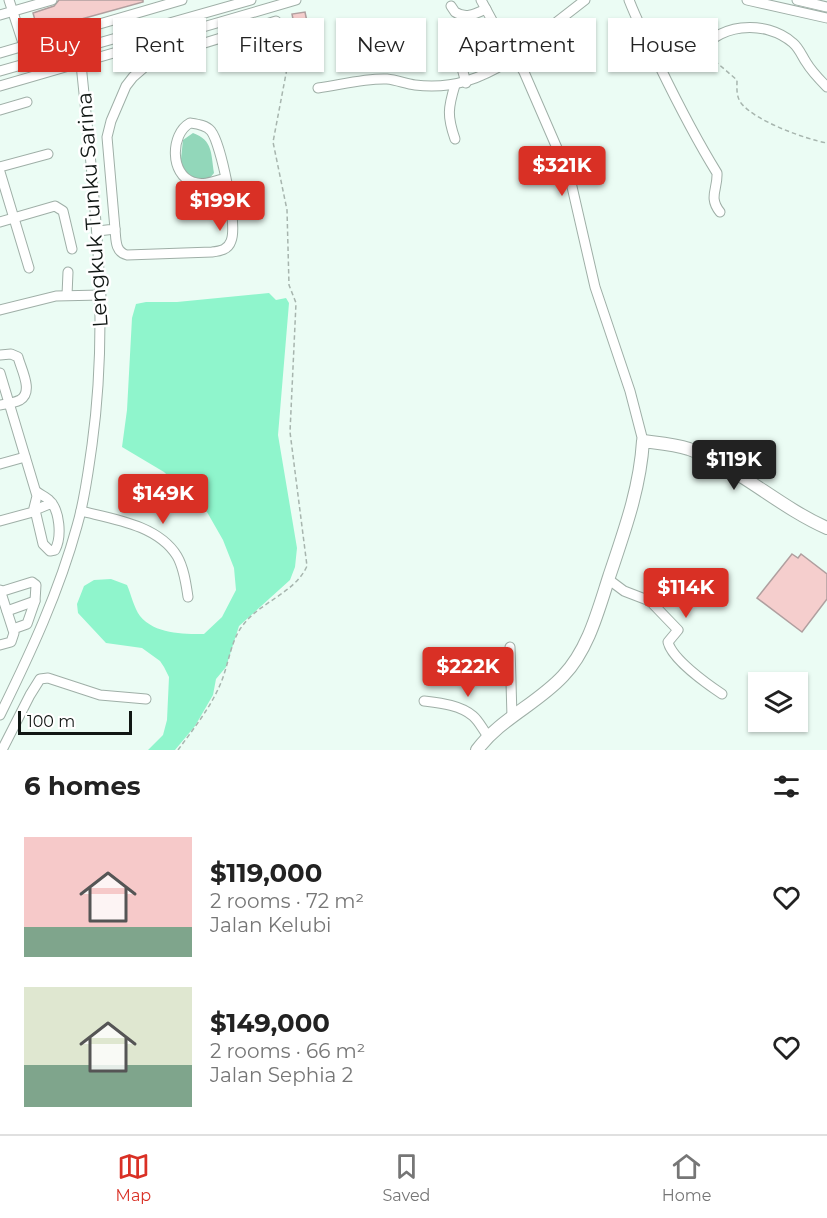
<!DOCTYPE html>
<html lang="en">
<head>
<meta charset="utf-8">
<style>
  body { margin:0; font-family:Montserrat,sans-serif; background:#f6f6f6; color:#222; height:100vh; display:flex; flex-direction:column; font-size:22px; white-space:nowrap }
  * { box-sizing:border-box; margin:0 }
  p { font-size:20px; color:#767676 }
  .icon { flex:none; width:33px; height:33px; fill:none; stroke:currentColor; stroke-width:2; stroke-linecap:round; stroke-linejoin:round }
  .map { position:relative; height:750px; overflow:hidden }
  .sheet { display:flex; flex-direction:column; background:#fff; flex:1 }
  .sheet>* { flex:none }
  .banner { position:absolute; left:18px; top:18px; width:792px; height:54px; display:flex; gap:12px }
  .fabs { position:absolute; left:748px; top:672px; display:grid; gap:12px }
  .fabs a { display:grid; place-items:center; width:60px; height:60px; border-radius:0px; background:#fff; box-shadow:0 2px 4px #0004; font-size:30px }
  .scale { position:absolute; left:18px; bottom:15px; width:114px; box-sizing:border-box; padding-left:6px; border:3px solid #111714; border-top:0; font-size:16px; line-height:21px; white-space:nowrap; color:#111714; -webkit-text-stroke:4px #fff; paint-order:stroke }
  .price { position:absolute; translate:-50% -51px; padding:0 14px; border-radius:6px; background:#d93025; color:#fff; font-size:20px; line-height:39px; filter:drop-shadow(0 2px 3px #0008) }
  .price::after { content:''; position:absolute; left:50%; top:36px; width:18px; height:14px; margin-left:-9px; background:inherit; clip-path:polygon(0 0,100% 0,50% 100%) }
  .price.on { background:#222; color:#fff }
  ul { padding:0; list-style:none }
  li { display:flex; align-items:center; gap:18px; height:150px; padding:0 24px }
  li span { display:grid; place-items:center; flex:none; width:168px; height:120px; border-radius:0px; color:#555 }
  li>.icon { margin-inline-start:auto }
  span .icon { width:72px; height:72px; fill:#fffc; stroke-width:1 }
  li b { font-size:26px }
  h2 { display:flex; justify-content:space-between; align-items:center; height:72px; padding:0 24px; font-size:26px }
  .pill { padding:0 21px; border-radius:0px; background:#fff; box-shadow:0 2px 4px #0004; font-size:21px; line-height:54px }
  .pill.on { background:#d93025; color:#fff }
  .tabs { display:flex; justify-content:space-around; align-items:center; height:84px; border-top:2px solid #e0e0e0; background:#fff; font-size:16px; color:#767676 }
  .tabs a { display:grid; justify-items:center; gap:3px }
  .tabs .on { color:#d93025 }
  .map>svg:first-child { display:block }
  .green { fill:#92d7ba }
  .water { fill:#8ff5cc }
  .building { fill:#f5cecd; stroke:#b09f9f; stroke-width:1.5 }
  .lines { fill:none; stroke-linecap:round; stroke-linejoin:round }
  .minor-casing { stroke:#9fafa7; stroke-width:11 }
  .major-casing { stroke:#9fafa7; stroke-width:14 }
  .path { stroke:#a7b5ae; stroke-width:1.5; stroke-dasharray:4.5 3; stroke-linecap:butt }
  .minor { stroke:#fff; stroke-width:9 }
  .major { stroke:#fff; stroke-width:12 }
  .labels { text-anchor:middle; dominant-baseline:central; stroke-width:5; stroke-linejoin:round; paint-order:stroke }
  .street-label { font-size:21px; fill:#111714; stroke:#fff }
</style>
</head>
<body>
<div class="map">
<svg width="827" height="750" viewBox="0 0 827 750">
  <rect width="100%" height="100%" fill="#ebfcf4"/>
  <!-- green -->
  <path class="green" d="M193,133c20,7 18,21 21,40l-5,6 -22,-1 -7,-10 3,-28z"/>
  <!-- water -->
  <path class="water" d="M269,293l7,7 10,-2 3,5 -11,132 19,113 -2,19 -5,13 -51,46 -13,41 -10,12 -3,16 -18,31 -20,24h-27l15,-15 4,-15 2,-43 -5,-10 -4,-6 -18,-13 -36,-5 -28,-30 -1,-9 7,-18 10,-6 17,-1 16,6c4,9 7,23 13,31 15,18 42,18 64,18l18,-17 14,-27 -2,-22 -11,-28 -16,-28 -43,-40 -42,-25 5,-37 5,-92 4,-14 10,-2h31z"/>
  <!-- building -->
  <g class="building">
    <polygon points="59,0 143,0 143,2 38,31 33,13 54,6"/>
    <polygon points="305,12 312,46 299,49 292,14"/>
    <polygon points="792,554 798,558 801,554 827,574 827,599 802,632 757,598"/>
  </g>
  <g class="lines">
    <!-- minor casing -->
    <g class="minor-casing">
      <g id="minor">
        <polyline points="9,0 24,46"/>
        <polyline points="585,0 522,49 515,57 524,72 570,178 595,287 630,391 643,441"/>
        <path d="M629,0c9,23 20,45 31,67 18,37 36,72 57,106 1,16 -9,24 3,39"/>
        <polyline points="747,0 827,18"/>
        <polyline points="797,0 827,7"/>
        <path d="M451,6l4,6c11,7 20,2 31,-3"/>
        <polyline points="0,15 52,0"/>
        <polyline points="462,52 462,68 466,83"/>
        <polyline points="0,53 182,0"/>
        <path d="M697,58c17,-36 69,-39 96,-15 6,5 9,13 13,19 6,10 13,17 21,25"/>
        <polyline points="0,71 251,0"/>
        <polyline points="0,86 296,0"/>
        <path d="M318,88c22,-3 47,-10 69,-9 10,1 19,5 28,6 38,5 68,-7 100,-28l-8,-9 -26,-48"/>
        <polyline points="0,110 27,102"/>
        <path d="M455,139c-8,-23 -7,-31 0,-54"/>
        <polyline points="0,167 48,154"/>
        <polyline points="0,172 29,268"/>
        <polyline points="0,222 55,206 63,211 72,249"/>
        <path d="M115,229c1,11 0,23 12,26l85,-3c8,-1 16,-2 19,-11 7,-16 -10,-97 -20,-110 -5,-6 -14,-7 -21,-8 -20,11 -20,52 3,59 10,4 22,-1 33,-4"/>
        <polyline points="98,231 115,229 107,137 111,121 126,86 133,77 148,64 172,53 276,21"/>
        <polyline points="67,295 68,272"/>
        <polyline points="0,310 56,296 101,295"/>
        <path d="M0,355l11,-1 7,3c3,12 16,35 2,43 -6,3 -14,4 -20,5"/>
        <polyline points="0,373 37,496 33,512 0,521"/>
        <polyline points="0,464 25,457"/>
        <path d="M37,492c4,3 9,5 12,8 11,10 13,37 6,50l-5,1 -7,-7 -8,-34 17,-7"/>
        <path d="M81,511c32,8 77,14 96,45 7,12 9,28 11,41"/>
        <path d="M608,579l16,12 26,10 28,29 -10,12c4,17 39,42 54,52"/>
        <polyline points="0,590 14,633 11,642 0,645"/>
        <polyline points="0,592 32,582 36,585 35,601 27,624 13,629"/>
        <polyline points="7,611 35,601"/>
        <polyline points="510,647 512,717"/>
        <path d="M424,701c16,2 36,4 49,15 6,5 10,14 15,20"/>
        <path d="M0,715c30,-61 59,-123 77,-189 8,-27 11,-54 15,-81 18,-130 2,-252 -11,-381l1,-16"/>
        <polyline points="2,750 30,695 40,679 48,678 100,695 146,699"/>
      </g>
    </g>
    <!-- major casing -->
    <g class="major-casing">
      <path id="major" d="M477,750c23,-31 60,-46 86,-74 25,-26 35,-65 46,-99 15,-45 31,-88 34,-136 15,2 31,3 46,8 49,18 90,58 138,79"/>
    </g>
    <!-- path -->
    <g class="path">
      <path d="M709,56l28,24c0,8 -1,16 4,23 14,18 64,36 86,40"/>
      <path d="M178,750c16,-22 34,-44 44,-70 7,-18 9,-40 21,-55 17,-23 52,-32 64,-59l-17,-134 6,-129 -7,-18 -2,-75 -14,-68 20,-105"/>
    </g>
    <!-- minor -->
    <use href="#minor" class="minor"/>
    <!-- major -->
    <use href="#major" class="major"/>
  </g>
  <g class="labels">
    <!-- street labels -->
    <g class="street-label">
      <text transform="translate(92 210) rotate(-94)">Lengkuk Tunku Sarina</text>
    </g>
  </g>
</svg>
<div class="fabs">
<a><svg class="icon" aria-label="layers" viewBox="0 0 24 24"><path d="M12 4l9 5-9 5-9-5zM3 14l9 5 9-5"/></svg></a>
</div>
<div class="scale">100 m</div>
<b class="price" style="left:562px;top:197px">$321K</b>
<b class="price" style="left:220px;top:232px">$199K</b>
<b class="price on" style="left:734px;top:491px">$119K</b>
<b class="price" style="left:163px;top:525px">$149K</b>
<b class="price" style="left:686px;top:619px">$114K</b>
<b class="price" style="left:468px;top:698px">$222K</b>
<div class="banner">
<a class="pill on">Buy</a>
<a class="pill">Rent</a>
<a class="pill">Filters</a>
<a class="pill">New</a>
<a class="pill">Apartment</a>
<a class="pill">House</a>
</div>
</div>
<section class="sheet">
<h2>6 homes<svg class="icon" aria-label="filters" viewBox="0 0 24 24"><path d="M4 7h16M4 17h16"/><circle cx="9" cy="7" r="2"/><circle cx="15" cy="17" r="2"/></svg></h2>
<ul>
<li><span style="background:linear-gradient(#f6c9c9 75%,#7fa58c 0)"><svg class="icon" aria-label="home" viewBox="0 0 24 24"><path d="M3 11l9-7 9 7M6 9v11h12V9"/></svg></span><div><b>$119,000</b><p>2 rooms · 72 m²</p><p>Jalan Kelubi</p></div><svg class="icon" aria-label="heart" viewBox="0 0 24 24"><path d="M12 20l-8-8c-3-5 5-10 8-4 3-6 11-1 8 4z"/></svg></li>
<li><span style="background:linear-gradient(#dfe7d0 65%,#7fa58c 0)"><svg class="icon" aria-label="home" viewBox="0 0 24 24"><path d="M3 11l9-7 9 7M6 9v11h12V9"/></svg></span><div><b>$149,000</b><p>2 rooms · 66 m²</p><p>Jalan Sephia 2</p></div><svg class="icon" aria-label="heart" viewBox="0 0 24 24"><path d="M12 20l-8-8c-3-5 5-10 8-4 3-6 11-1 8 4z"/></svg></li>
</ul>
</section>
<nav class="tabs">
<a class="on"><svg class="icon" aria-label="map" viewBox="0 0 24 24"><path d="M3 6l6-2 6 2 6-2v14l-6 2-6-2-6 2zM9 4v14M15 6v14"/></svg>Map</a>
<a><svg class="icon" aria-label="saved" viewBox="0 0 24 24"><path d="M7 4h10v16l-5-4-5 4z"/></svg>Saved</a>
<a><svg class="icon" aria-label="home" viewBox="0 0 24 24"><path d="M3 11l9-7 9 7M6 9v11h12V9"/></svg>Home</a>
</nav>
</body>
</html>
